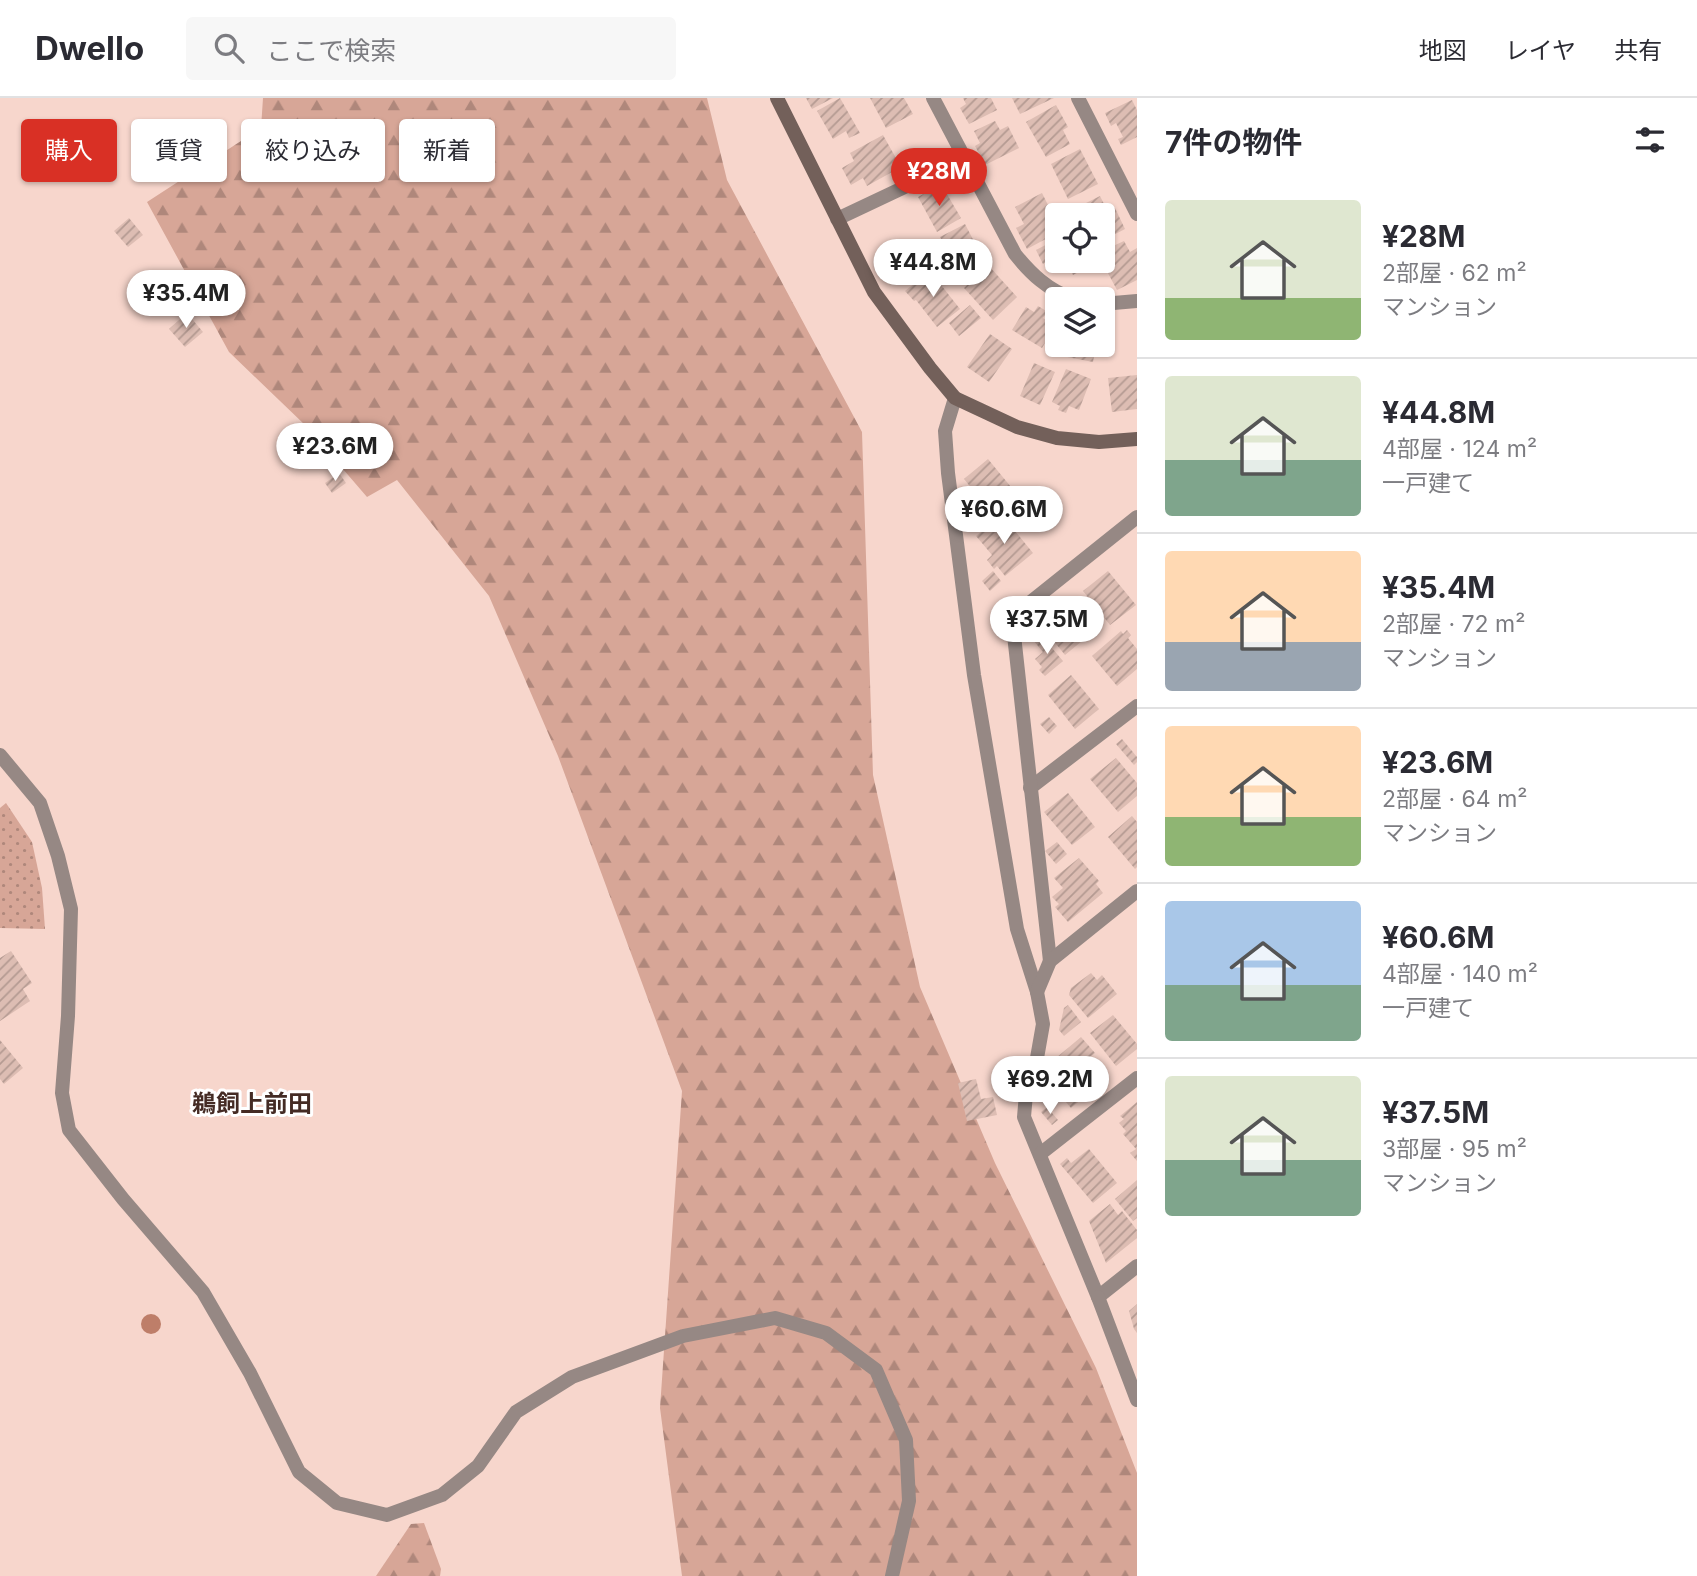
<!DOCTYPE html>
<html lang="ja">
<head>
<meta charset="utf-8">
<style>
  body { margin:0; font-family:Inter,"Noto Sans JP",sans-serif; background:#f7f7f7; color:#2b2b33; height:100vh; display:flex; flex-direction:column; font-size:26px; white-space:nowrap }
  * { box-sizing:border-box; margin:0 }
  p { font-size:23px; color:#7c7c81 }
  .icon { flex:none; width:38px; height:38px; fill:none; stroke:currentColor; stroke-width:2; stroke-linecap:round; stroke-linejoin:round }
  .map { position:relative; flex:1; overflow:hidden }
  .details { display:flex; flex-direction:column; background:#fff; width:560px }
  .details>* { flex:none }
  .guide { position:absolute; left:21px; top:21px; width:665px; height:63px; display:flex; gap:14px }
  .tools { position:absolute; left:1045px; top:105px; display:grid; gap:14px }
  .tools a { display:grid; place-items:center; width:70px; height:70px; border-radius:7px; background:#fff; box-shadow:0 2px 5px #0004; font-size:35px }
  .price { position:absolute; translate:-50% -60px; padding:0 16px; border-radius:24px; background:#fff; color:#222; font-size:23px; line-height:46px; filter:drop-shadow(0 2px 4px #0008) }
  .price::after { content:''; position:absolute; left:50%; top:42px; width:21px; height:16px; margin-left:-10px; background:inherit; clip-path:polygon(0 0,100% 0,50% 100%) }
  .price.current { background:#d93025; color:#fff }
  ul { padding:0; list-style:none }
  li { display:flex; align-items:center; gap:21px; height:175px; padding:0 28px }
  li+li { border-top:2px solid #e1e1e2 }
  li span { display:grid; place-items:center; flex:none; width:196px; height:140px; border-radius:7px; color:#555 }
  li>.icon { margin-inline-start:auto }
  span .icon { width:84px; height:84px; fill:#fffc; stroke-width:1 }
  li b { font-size:30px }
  h2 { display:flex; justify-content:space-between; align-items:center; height:84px; padding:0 28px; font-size:30px }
  .tag { padding:0 24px; border-radius:7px; background:#fff; box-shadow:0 2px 5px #0004; font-size:24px; line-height:63px }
  .tag.current { background:#d93025; color:#fff }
  header { display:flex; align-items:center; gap:42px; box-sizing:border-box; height:98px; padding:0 35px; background:#fff; border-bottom:2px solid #e1e1e2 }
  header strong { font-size:33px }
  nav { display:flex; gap:38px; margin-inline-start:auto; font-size:24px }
  .search { width:490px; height:63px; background:#f7f7f7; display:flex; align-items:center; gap:18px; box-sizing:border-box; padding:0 24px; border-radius:7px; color:#7c7c81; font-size:26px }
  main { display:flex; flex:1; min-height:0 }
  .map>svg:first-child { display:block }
  .grass { fill:url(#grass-dots) }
  .forest { fill:url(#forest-firs) }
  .building { fill:url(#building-hatch) }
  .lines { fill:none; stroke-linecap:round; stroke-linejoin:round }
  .street { stroke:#968884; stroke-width:14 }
  .secondary { stroke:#73605a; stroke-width:14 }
  .tree { fill:#be7e69 }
  .labels { text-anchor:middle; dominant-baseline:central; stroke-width:6; stroke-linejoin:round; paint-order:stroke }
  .quarter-label { font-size:24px; font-weight:bold; fill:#442b24; stroke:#fff }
</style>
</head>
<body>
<header>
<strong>Dwello</strong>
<div class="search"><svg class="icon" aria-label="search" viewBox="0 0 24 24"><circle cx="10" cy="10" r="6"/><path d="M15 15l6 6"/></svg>ここで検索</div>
<nav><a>地図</a><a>レイヤ</a><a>共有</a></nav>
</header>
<main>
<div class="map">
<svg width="1137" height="1478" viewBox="0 0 1137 1478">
  <defs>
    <pattern id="grass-dots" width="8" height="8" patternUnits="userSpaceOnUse" patternTransform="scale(1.75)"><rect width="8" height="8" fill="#d7a697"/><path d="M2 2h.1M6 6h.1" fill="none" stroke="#af877b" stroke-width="1.8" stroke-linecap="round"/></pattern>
    <pattern id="forest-firs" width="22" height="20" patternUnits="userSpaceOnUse" patternTransform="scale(1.75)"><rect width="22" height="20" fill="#d7a697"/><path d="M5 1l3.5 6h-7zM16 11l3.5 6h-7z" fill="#af877b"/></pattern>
    <pattern id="building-hatch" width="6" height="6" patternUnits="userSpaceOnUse" patternTransform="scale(1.75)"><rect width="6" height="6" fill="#ddbdb3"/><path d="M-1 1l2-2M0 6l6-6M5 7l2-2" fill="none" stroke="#b49a92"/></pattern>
  </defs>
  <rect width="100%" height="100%" fill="#f7d6cc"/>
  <!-- grass -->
  <polygon class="grass" points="6,705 32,744 42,790 45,831 0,830 0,710"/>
  <!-- forest -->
  <g class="forest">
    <polygon points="263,0 707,0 727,82 862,334 873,677 920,889 995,1065 1096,1270 1137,1375 1137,1478 682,1478 660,1310 682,993 558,658 489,498 397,382 367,399 305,327 229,254 147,104 261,30"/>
    <polygon points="424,1425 441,1471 440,1478 376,1478 411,1426"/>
  </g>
  <!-- building -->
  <g class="building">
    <polygon points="806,0 833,0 812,11"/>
    <polygon points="840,0 860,35 849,40 846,33 833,41 817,13"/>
    <polygon points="870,0 904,0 913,16 886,30"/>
    <polygon points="963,0 991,0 997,12 969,26 960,10 966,6"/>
    <polygon points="1012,0 1054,0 1020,16"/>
    <polygon points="1132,2 1137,12 1137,39 1121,47 1118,41 1123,39 1116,25 1111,28 1105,15"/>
    <polygon points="1056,7 1068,29 1063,32 1070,46 1046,59 1026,24"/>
    <polygon points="995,23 1000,32 1008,28 1019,50 985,67 975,48 980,45 974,33"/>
    <polygon points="883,37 901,69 867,88 863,80 851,87 842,70 854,63 850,55"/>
    <polygon points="1080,51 1098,86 1068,101 1051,66"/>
    <polygon points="941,86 961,120 937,134 918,99"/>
    <polygon points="1042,95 1057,125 1057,135 1027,151 1016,130 1024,126 1015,109"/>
    <polygon points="1100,98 1108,114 1115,110 1125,131 1102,143 1102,117 1077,117 1074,111"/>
    <polygon points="129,120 143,137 128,149 114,133"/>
    <polygon points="965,126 980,155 956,168 940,139"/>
    <polygon points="1057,141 1057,163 1079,163 1083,172 1073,177 1068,167 1056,173 1050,162 1043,166 1036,152"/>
    <polygon points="1124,143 1130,154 1137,150 1137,182 1117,192 1102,164 1102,153"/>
    <polygon points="988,167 1017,199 993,222 964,190"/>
    <polygon points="930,173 960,211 937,229 916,202 914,203 905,193"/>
    <polygon points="970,207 981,220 959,238 949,225"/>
    <polygon points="1038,208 1048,214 1043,220 1055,228 1042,250 1012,232 1026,209 1034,214"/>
    <polygon points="187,215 203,234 185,249 169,231"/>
    <polygon points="990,236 1012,251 989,284 967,269"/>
    <polygon points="1064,247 1096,247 1093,264 1062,258"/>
    <polygon points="1034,265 1055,274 1040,307 1020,298"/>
    <polygon points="1066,271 1091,281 1079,312 1069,308 1066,315 1058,312 1060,308 1052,304"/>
    <polygon points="1137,277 1137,311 1112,314 1108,280"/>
    <polygon points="294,326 303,334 291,346 282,338"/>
    <polygon points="988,361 1011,389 1007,392 1012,397 1001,407 998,403 986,413 981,406 988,400 982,393 977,397 964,381"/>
    <polygon points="339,375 346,385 332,395 325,385"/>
    <polygon points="1002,417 1033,455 1005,478 997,468 994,471 987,462 992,457 976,438"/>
    <polygon points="993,473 1001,483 990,493 982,483"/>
    <polygon points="1108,473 1136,507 1110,527 1083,493"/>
    <polygon points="1058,509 1075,530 1083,523 1093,534 1065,557 1039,525"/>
    <polygon points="1127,532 1131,537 1128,540 1137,551 1137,571 1117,588 1092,558 1121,533 1123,536"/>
    <polygon points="1040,536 1063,563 1045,578 1039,572 1042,569 1035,561 1043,554 1033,542"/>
    <polygon points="1071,577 1099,611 1075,631 1048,597"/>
    <polygon points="1049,619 1057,628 1049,636 1040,626"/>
    <polygon points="1122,641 1137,659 1137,664 1134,667 1116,646"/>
    <polygon points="1116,660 1137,685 1137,698 1118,714 1090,681"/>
    <polygon points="1068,695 1095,729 1072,747 1044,714"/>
    <polygon points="1132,718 1137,724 1137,769 1135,771 1108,739"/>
    <polygon points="1057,744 1067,756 1056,766 1045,753"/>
    <polygon points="1079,760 1099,783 1096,786 1103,795 1068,824 1055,809 1059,806 1052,799 1063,790 1054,780"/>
    <polygon points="11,853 32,885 23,891 30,903 0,923 0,860"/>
    <polygon points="1091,875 1097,882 1102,877 1117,896 1088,920 1069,897 1071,890"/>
    <polygon points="1068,907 1081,924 1064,938 1059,932 1064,910"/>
    <polygon points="1113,917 1137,946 1137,951 1116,968 1090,935"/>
    <polygon points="1081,939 1095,955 1085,963 1099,980 1079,996 1083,1000 1071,1010 1055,991 1061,986 1050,974 1061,965 1056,960"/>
    <polygon points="0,942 23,970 4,986 0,981"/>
    <polygon points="976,981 981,1001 993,999 997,1017 967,1023 958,985"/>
    <polygon points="1137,1004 1137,1063 1130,1055 1136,1051 1123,1036 1126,1033 1119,1025 1124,1021 1120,1018"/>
    <polygon points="1047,1009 1058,1022 1052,1027 1041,1014"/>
    <polygon points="1089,1051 1117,1085 1093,1105 1060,1066 1067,1060 1071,1065"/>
    <polygon points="1137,1082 1137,1120 1133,1123 1115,1101"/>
    <polygon points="1110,1106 1118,1117 1122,1113 1137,1132 1137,1140 1106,1165 1089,1123"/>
    <polygon points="1137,1206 1137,1235 1134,1231 1129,1213"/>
  </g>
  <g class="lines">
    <!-- street -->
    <g class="street">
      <path d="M933,0l82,156c16,20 33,36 58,45"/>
      <polyline points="1078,0 1137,116"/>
      <polyline points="837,121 964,61"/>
      <polyline points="1102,206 1137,203"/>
      <polyline points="955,300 945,333 948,375 974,577 1017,831 1037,894 1043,926 1037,960 1026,996 1024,1019 1098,1199 1137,1168"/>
      <polyline points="0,657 40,705 58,758 71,811 68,918 62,995 69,1032 123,1101 203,1194 250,1275 299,1374 337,1405 387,1417 442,1397 478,1368 516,1314 572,1279 683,1238 775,1220 826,1235 876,1272 906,1342 909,1403 892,1478"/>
      <polyline points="1030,690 1137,608"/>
      <polyline points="1050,863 1012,519 1137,419"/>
      <polyline points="1037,894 1050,863 1137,793"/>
      <polyline points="1040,1056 1137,980"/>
      <polyline points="1098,1199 1137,1302"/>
    </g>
    <!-- secondary -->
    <polyline class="secondary" points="777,0 874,194 930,270 955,300 1017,329 1057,340 1099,344 1137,341"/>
  </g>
  <!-- trees -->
  <circle class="tree" cx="151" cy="1226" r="10"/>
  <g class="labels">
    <!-- quarter labels -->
    <g class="quarter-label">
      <text x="252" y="1005">鵜飼上前田</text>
    </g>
  </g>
</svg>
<div class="tools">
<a><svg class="icon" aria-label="locate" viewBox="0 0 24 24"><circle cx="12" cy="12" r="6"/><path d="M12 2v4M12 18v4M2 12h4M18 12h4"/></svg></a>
<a><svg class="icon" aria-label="layers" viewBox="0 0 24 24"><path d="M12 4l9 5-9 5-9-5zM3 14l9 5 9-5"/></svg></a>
</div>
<b class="price current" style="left:939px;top:110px">¥28M</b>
<b class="price" style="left:933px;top:201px">¥44.8M</b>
<b class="price" style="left:186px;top:232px">¥35.4M</b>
<b class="price" style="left:335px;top:385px">¥23.6M</b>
<b class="price" style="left:1004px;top:448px">¥60.6M</b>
<b class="price" style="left:1047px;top:558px">¥37.5M</b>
<b class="price" style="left:1050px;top:1018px">¥69.2M</b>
<div class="guide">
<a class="tag current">購入</a>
<a class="tag">賃貸</a>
<a class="tag">絞り込み</a>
<a class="tag">新着</a>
</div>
</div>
<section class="details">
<h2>7件の物件<svg class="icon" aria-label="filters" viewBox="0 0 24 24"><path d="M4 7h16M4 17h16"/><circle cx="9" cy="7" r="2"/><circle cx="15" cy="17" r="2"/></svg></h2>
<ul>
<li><span style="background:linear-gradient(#dfe7d0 70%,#8fb573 0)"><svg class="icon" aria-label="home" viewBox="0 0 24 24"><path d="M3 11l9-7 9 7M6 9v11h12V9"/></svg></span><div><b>¥28M</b><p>2部屋 · 62 m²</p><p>マンション</p></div></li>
<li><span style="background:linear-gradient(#dfe7d0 60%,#7fa58c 0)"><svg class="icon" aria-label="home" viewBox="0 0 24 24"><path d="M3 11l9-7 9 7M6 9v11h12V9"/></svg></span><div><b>¥44.8M</b><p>4部屋 · 124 m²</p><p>一戸建て</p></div></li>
<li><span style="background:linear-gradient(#ffd9b3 65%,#9aa5b1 0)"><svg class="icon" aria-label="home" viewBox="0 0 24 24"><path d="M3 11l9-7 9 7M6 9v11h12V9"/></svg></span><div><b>¥35.4M</b><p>2部屋 · 72 m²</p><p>マンション</p></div></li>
<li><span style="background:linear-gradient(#ffd9b3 65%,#8fb573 0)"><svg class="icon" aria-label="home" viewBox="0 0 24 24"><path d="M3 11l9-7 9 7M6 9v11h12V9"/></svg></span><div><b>¥23.6M</b><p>2部屋 · 64 m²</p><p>マンション</p></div></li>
<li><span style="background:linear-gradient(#a9c7e8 60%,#7fa58c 0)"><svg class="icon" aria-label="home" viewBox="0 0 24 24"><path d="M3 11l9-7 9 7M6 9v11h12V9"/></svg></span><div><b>¥60.6M</b><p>4部屋 · 140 m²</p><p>一戸建て</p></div></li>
<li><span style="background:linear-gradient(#dfe7d0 60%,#7fa58c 0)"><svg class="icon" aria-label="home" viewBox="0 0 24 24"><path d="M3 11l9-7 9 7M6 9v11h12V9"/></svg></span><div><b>¥37.5M</b><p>3部屋 · 95 m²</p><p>マンション</p></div></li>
</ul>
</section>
</main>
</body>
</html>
